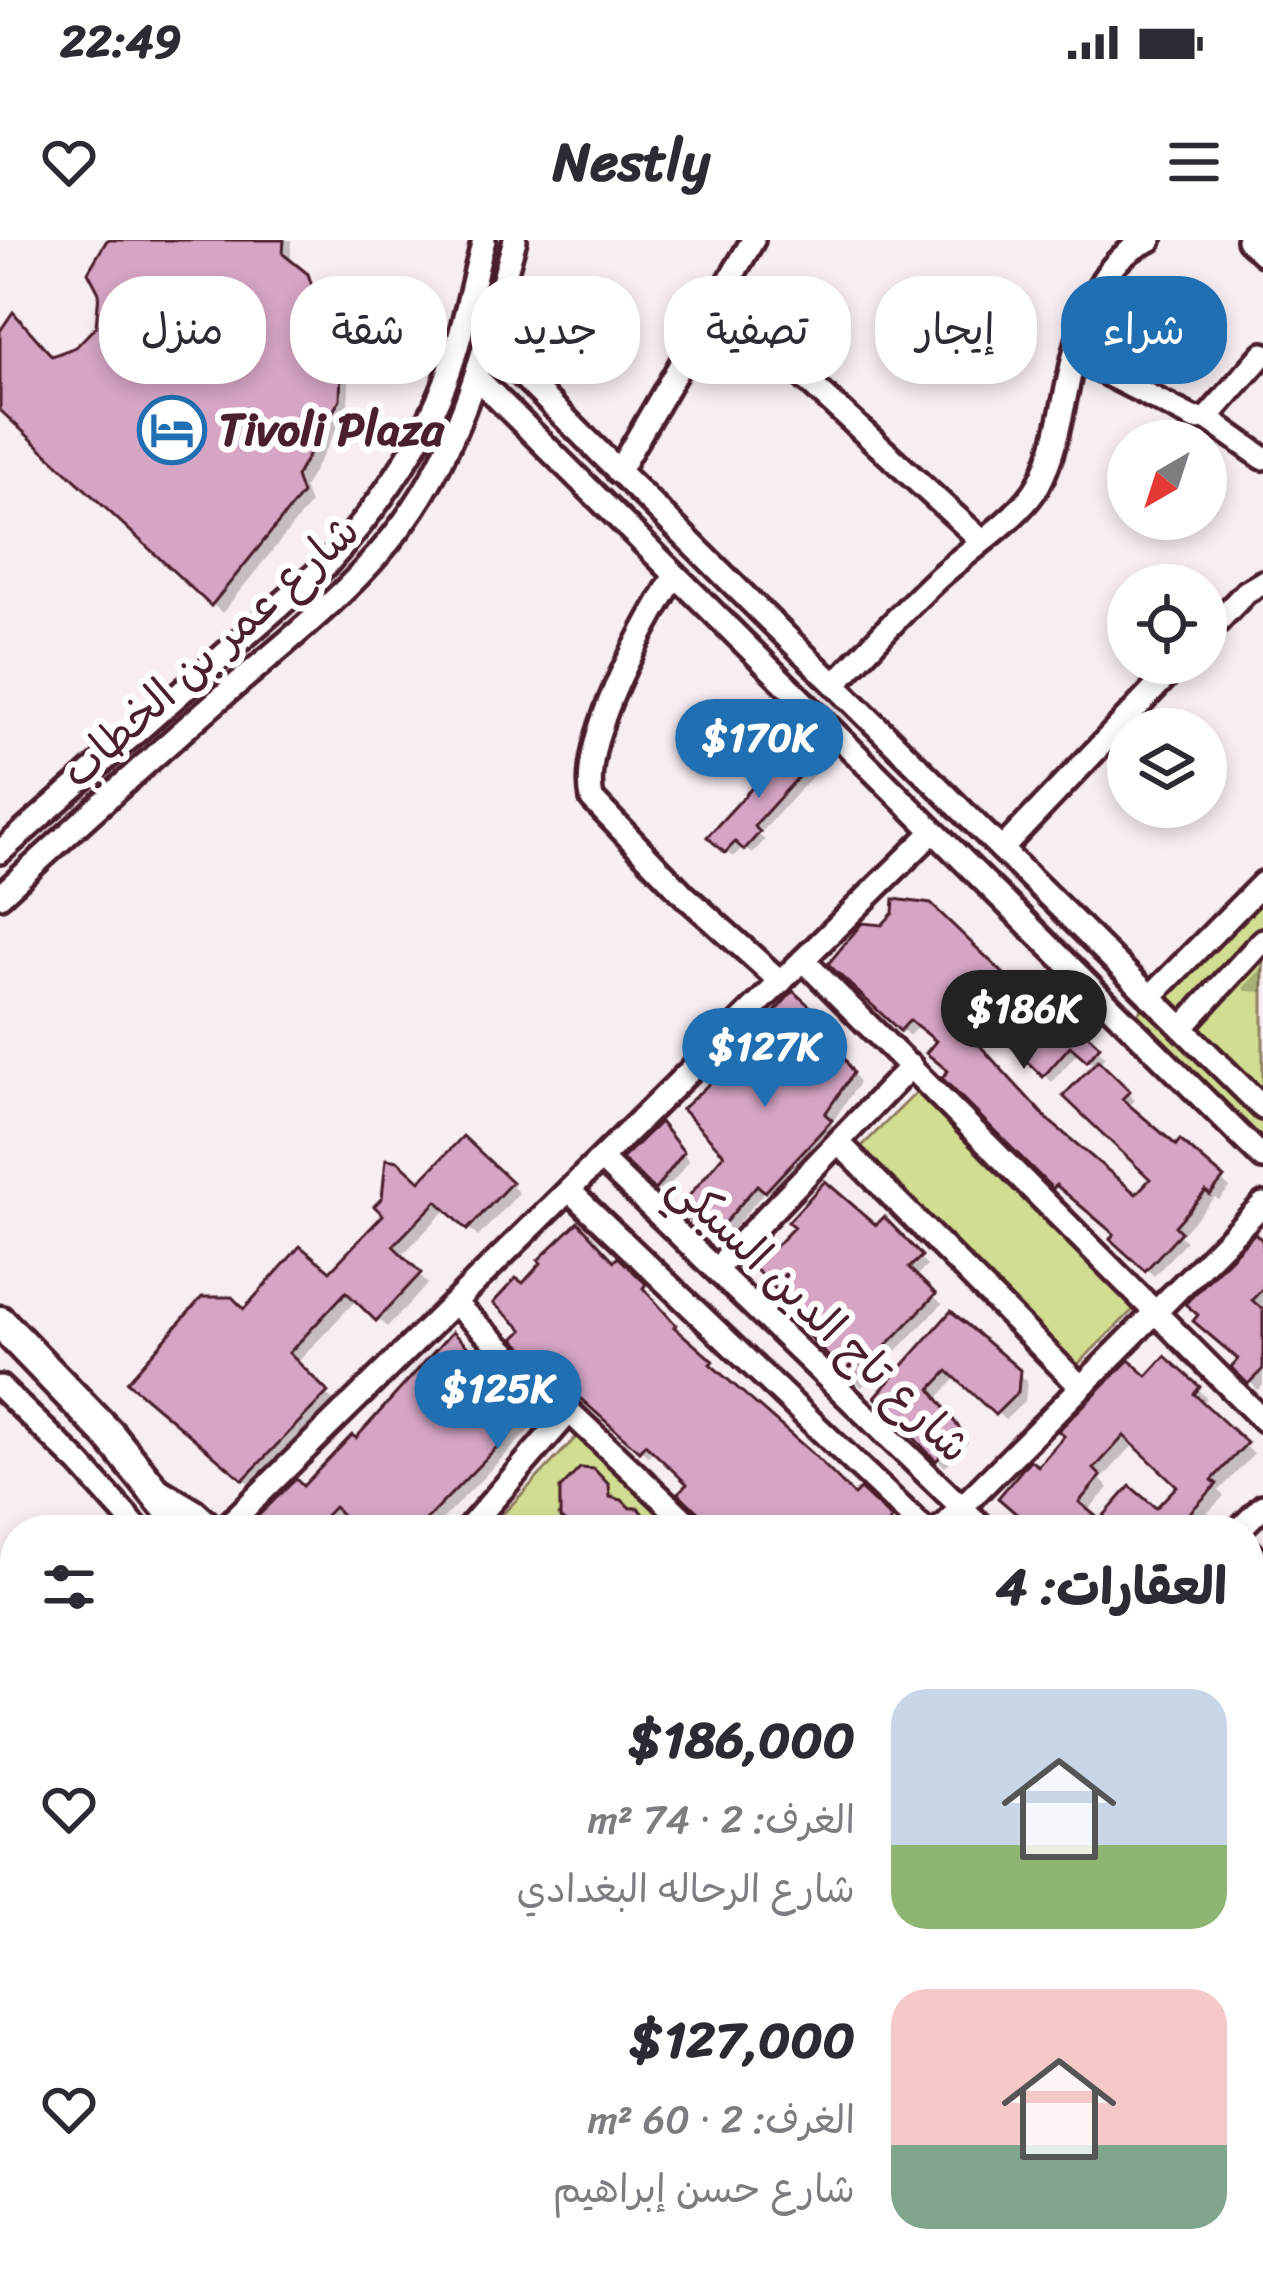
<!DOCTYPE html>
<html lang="ar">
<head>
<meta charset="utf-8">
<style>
  body { margin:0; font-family:Sriracha,"Playpen Sans Arabic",sans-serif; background:#f2f2f3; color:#2b2b33; direction:rtl; height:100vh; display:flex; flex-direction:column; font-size:45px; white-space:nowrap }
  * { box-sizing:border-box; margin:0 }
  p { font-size:39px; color:#7c7c81 }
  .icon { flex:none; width:66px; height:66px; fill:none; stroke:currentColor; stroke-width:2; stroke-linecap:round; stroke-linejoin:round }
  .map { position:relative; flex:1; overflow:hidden; direction:ltr }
  .panel { position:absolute; left:0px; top:1275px; width:1263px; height:771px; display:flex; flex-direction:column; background:#fff; border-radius:48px 48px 0 0; box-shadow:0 6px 18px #0003; direction:rtl }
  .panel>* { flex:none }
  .guide { position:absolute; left:36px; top:36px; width:1191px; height:108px; direction:rtl; display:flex; gap:24px }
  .needle { width:78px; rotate:219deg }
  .buttons { position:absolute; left:1107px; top:180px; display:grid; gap:24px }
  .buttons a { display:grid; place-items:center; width:120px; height:120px; border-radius:50%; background:#fff; box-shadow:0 6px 18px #0003; font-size:60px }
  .price { position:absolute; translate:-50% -102px; padding:0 27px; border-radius:42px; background:#1f6fb2; color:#fff; font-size:39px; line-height:78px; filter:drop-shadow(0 3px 6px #0008) }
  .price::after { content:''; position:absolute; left:50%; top:72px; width:36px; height:27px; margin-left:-18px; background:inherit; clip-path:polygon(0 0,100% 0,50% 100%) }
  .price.current { background:#222; color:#fff }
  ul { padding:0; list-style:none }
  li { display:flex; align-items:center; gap:36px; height:300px; padding:0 36px }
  li span { display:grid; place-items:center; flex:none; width:336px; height:240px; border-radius:36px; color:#555 }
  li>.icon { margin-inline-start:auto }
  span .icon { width:144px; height:144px; fill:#fffc; stroke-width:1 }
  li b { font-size:51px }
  h2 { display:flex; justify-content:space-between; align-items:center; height:144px; padding:0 36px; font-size:51px }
  .pill { padding:0 42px; border-radius:48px; background:#fff; box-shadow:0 6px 18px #0003; font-size:42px; line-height:108px }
  .pill.current { background:#1f6fb2; color:#fff }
  .status { display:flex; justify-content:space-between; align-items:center; height:84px; padding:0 60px; background:#fff; direction:ltr }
  .status svg { height:33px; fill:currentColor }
  header { display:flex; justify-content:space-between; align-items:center; height:156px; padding:0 36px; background:#fff; font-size:54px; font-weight:700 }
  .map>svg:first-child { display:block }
  .green { fill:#d1de91; stroke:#8e7e5e; stroke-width:3 }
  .shadow { fill:#0003; fill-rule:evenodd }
  .building { fill:#d6a5c4; stroke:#4a1f2b; stroke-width:3; fill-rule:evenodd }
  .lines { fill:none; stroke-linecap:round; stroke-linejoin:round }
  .minor-casing { stroke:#4a1f2b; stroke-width:30 }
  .major-casing { stroke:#4a1f2b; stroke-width:36 }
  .highway-casing { stroke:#4a1f2b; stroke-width:39 }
  .minor { stroke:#fff; stroke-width:21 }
  .major { stroke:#fff; stroke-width:27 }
  .highway { stroke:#fff; stroke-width:30 }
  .labels { text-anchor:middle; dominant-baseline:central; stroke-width:12; stroke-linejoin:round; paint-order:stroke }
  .poi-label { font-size:45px; font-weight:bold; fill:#4a1f2b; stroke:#fff; text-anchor:start }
  .street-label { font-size:45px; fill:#4a1f2b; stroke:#fff }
</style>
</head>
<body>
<div class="status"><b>22:49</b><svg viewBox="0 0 49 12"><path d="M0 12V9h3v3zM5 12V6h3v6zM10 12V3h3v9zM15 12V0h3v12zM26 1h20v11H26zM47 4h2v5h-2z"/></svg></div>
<header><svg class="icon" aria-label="menu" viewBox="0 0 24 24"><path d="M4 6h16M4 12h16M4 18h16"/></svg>Nestly<svg class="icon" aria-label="heart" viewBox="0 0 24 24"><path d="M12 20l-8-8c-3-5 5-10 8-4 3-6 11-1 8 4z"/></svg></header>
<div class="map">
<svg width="1263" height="2044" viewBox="0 0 1263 2044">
  <rect width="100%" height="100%" fill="#f7edf3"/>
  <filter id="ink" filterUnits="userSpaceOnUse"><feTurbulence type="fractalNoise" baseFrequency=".00833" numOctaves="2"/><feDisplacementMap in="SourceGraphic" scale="24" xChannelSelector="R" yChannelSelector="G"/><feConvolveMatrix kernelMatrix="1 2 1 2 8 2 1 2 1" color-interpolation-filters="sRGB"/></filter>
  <g filter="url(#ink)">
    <!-- green -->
    <g class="green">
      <polygon points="1263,648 1263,904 1134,777"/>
      <polygon points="919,850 1136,1067 1075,1127 858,910"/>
      <polygon points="582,1191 686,1290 650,1290 642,1282 639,1268 630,1268 622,1260 610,1257 594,1229 580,1229 560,1249 560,1266 565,1269 559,1276 573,1290 507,1290 497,1280"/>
    </g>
    <!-- shadow -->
    <g class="shadow">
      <polygon points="110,0 291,0 291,25 316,47 349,142 348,169 304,248 310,264 222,373 0,167 0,97 52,120 78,110 98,88"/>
      <polygon points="792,508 817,531 759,595 765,600 752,614 743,607 733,617 711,597"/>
      <path d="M832,724l197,38 9,-10 67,64 -7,8 37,36 -7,8 48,41 5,-5 49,44 -11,12 -4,-3 -35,39 6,5 -32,35 -40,-38 4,-3 -53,-45 -3,3 -116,-115 6,-6 -12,-30 -21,-17 -10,11zM997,790l55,52 27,-31 17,15 58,113 -18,20 -87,-73 -70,-79z"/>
      <polygon points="1263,727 1263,752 1246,751 1243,748"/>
      <polygon points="793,755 830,789 821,799 848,824 859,843 831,884 837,889 775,958 766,950 721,1003 690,976 728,914 726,833"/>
      <polygon points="666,892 689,921 663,954 626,919"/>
      <polygon points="463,900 519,953 478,997 448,968 400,1017 428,1044 387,1087 357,1059 296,1124 335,1163 254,1247 140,1151 244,1073 330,1035"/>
      <polygon points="884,982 927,1026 915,1038 942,1064 862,1147 819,1105 876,989"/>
      <polygon points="1263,1005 1263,1145 1258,1150 1235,1127 1242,1120 1205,1089"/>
      <polygon points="618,1021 651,1054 648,1058 679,1096 718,1130 716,1133 854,1260 860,1253 896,1290 712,1290 691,1244 654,1209 648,1216 526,1106 523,1047"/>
      <polygon points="951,1075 1027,1141 1025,1161 1005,1180 958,1136 937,1159 968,1202 945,1227 879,1157"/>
      <polygon points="452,1096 540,1179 432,1290 262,1290 356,1203"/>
      <path d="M1165,1120l42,38 -6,7 53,49 -35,37 5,5 -32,33 -5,-5 -4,6h-145v-60l109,-90zM1135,1203l46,43 -25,26 -56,13 -14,-13 23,-24 -8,-8z"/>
      <polygon points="593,1232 617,1257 618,1264 641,1275 650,1290 575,1290"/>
      <polygon points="1248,1350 1263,1374 1263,1450 1248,1454"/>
      <polygon points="1248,1475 1263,1481 1263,1545 1251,1534 1258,1526 1248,1517"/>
      <polygon points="1250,1637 1263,1644 1263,1686 1248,1703"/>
      <polygon points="1263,1753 1263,1927 1248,1941 1248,1768"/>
      <polygon points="619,2031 768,2031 773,2044 624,2044"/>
      <polygon points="838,2031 890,2031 873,2044 840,2044 833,2035"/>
      <polygon points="1055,2031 1155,2031 1142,2044 1068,2044"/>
    </g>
    <!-- building -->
    <g class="building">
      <polygon points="107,0 284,0 283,14 308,34 341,131 340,159 296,237 302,254 211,366 0,170 0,91 13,72 52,116 76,107 96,86 99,53 88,32"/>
      <polygon points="792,504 812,522 754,586 760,592 744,610 735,602 725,613 707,597"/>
      <polygon points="894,659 931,664 1029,758 1038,748 1100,806 1087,821 1070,806 1043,837 988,784 973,798 1048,880 1136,954 1150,939 1063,856 1098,820 1130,851 1122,859 1176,905 1180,900 1224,938 1210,955 1206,951 1175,986 1181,992 1145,1031 1110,999 1114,994 1056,945 1053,949 942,838 948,831 926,813 936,801 910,780 900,791 828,724 862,683 882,685 893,673"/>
      <polygon points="793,751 824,779 815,789 841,812 853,833 825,874 832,880 765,952 757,945 712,998 678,969 724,914 682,869 724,830"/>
      <polygon points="660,882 684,912 655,950 622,919"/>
      <polygon points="463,896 512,942 467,990 437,961 393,1006 421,1033 376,1081 346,1052 289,1113 328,1152 243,1240 127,1142 202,1057 232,1057 244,1069 300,1006 330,1031 383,975 374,966 382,958 386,919 398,921 420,941"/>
      <polygon points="825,941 876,985 884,977 922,1016 909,1028 936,1054 852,1141 788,1074 795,1068 754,1028 794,987 788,982"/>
      <polygon points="578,982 614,1021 618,1017 646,1044 643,1048 676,1085 674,1087 713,1121 710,1124 811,1212 854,1255 860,1249 892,1279 883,1290 710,1290 705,1279 678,1253 687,1244 645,1204 639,1211 514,1099 523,1090 493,1063 516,1038 523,1043 541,1023 538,1020"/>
      <polygon points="1255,993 1263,1001 1263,1048 1252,1060 1263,1070 1263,1129 1248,1144 1231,1127 1238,1119 1193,1081 1198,1075 1185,1064"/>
      <polygon points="951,1071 1020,1130 1018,1152 995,1175 948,1131 931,1149 962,1192 936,1221 875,1157"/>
      <polygon points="452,1092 534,1169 416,1290 358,1290 334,1267 312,1290 258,1290 251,1283 296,1239 303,1246 352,1195 356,1198"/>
      <path d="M1165,1116l35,31 -6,7 53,49 -35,37 5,4 -36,38 -5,-4 -10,12h-131l-37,-32 32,-38 8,6 26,-30 -6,-5 71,-71 18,16zM1124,1196l53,50 -21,22 -26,-22 -30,34 -21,-18 22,-26 -7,-7z"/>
      <polygon points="580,1228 594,1229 609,1245 610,1257 622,1260 630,1268 638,1268 642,1273 642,1290 573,1290 560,1278 560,1249"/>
      <polygon points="1248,1346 1263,1359 1263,1439 1248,1444"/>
      <polygon points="1263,1453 1263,1533 1248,1520 1248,1470"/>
      <polygon points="1263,1750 1263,1914 1248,1928 1248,1765"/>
    </g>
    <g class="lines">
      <!-- minor casing -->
      <g class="minor-casing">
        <g id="minor">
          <polyline points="1248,0 1263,14"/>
          <polyline points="721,61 980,299"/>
          <polyline points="488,102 1263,868"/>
          <polyline points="1075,118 1195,179 1207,178 1263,114"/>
          <polyline points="477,138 1263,918"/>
          <polyline points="1207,178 1263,218"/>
          <polyline points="618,232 753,0"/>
          <path d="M674,337c-30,51 -95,162 -82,222l92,96 97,87"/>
          <polyline points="1206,394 1246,352 1263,342"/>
          <path d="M835,444c34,-35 67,-73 103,-106 29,-27 84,-62 101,-94 38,-72 24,-210 111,-244"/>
          <polyline points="1003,608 1179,423"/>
          <path d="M0,612l327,-288c46,-51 87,-107 114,-171 20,-48 29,-103 43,-153"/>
          <path d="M0,656c72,-66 143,-131 217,-195 73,-63 154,-122 205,-206 49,-80 67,-166 93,-255"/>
          <polyline points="803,720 1263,1180"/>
          <polyline points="1150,757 1263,643"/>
          <polyline points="1182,788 1263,700"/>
          <polyline points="838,902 1081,1147"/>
          <polyline points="601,919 985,1290"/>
          <polyline points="569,950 925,1290"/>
          <polyline points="716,1029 911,826"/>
          <polyline points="455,1064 695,1290"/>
          <polyline points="0,1147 80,1224 139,1290"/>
          <polyline points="158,1249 195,1271 216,1290"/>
          <polyline points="223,1290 933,592"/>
          <polyline points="467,1290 569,1172"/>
          <polyline points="939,1290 1263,964"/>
          <polyline points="1239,1290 1263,1266"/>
          <polyline points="1248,1310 1263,1324"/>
          <polyline points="0,1425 15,1444"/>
          <polyline points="1248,1554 1263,1569"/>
          <polyline points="1248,1611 1263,1626"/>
          <polyline points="0,1691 15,1694"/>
          <polyline points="1248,1733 1263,1718"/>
          <polyline points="0,1852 15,1856"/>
          <polyline points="503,2031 508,2044"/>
          <polyline points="586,2031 589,2044"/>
          <polyline points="791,2031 797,2044"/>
          <polyline points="935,2031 945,2044"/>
          <polyline points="991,2031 1004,2044"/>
          <polyline points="255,2044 257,2031"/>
        </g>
      </g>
      <!-- major casing -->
      <g class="major-casing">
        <g id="major">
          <polyline points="1248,1976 1263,1962"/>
          <polyline points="1248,2023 1263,2009"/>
          <polyline points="1178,2044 1191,2031"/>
          <polyline points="1226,2044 1240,2031"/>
        </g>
      </g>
      <!-- highway casing -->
      <g class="highway-casing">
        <g id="highway">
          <polyline points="0,1082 109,1195 186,1290"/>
          <polyline points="543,2031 548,2044"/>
        </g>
      </g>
      <!-- minor -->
      <use href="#minor" class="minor"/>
      <!-- major -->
      <use href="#major" class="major"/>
      <!-- highway -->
      <use href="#highway" class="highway"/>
    </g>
  </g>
  <!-- icons -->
  <defs>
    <g id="hotel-ring" transform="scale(3.45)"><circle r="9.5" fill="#fff" stroke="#1f6fb2" stroke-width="1.5"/><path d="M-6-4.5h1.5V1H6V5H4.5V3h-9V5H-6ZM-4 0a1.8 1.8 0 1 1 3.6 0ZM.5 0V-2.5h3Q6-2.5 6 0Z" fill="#1f6fb2"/></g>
  </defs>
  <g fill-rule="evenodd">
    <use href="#hotel-ring" x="172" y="190"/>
  </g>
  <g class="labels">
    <!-- poi labels -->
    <g class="poi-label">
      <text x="219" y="190">Tivoli Plaza</text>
    </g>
    <!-- street labels -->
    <g class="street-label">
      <text transform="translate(210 411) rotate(-42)">شارع عمر بن الخطاب</text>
      <text transform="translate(820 1076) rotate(44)">شارع تاج الدين السبكي</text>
    </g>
  </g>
</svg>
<div class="buttons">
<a><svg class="needle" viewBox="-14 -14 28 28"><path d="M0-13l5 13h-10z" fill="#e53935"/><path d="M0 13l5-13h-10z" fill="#7c7c81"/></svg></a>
<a><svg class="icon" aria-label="locate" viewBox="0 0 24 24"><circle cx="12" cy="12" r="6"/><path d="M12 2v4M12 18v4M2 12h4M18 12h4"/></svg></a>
<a><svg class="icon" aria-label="layers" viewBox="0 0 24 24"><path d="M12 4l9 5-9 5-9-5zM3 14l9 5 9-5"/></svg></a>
</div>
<b class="price" style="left:759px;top:561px">$170K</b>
<b class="price current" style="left:1024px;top:832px">$186K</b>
<b class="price" style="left:765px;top:870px">$127K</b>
<b class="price" style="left:498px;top:1212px">$125K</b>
<div class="guide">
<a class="pill current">شراء</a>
<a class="pill">إيجار</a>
<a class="pill">تصفية</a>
<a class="pill">جديد</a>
<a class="pill">شقة</a>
<a class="pill">منزل</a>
</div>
<section class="panel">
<h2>العقارات: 4<svg class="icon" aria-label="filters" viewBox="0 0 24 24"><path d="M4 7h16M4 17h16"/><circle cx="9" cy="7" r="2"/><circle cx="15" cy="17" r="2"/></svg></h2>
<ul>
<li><span style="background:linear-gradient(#c9d6e8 65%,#8fb573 0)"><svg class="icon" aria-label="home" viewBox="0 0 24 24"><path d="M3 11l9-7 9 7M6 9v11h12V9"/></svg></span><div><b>$186,000</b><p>الغرف: 2 · 74 m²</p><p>شارع الرحاله البغدادي</p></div><svg class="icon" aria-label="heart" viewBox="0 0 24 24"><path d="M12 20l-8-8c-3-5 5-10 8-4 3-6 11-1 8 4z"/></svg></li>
<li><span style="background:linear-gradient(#f6c9c9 65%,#7fa58c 0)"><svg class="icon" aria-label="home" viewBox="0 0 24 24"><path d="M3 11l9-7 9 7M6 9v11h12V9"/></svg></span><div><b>$127,000</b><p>الغرف: 2 · 60 m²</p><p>شارع حسن إبراهيم</p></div><svg class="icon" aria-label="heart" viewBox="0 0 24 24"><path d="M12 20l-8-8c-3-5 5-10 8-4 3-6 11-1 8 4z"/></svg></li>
</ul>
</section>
</div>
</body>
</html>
